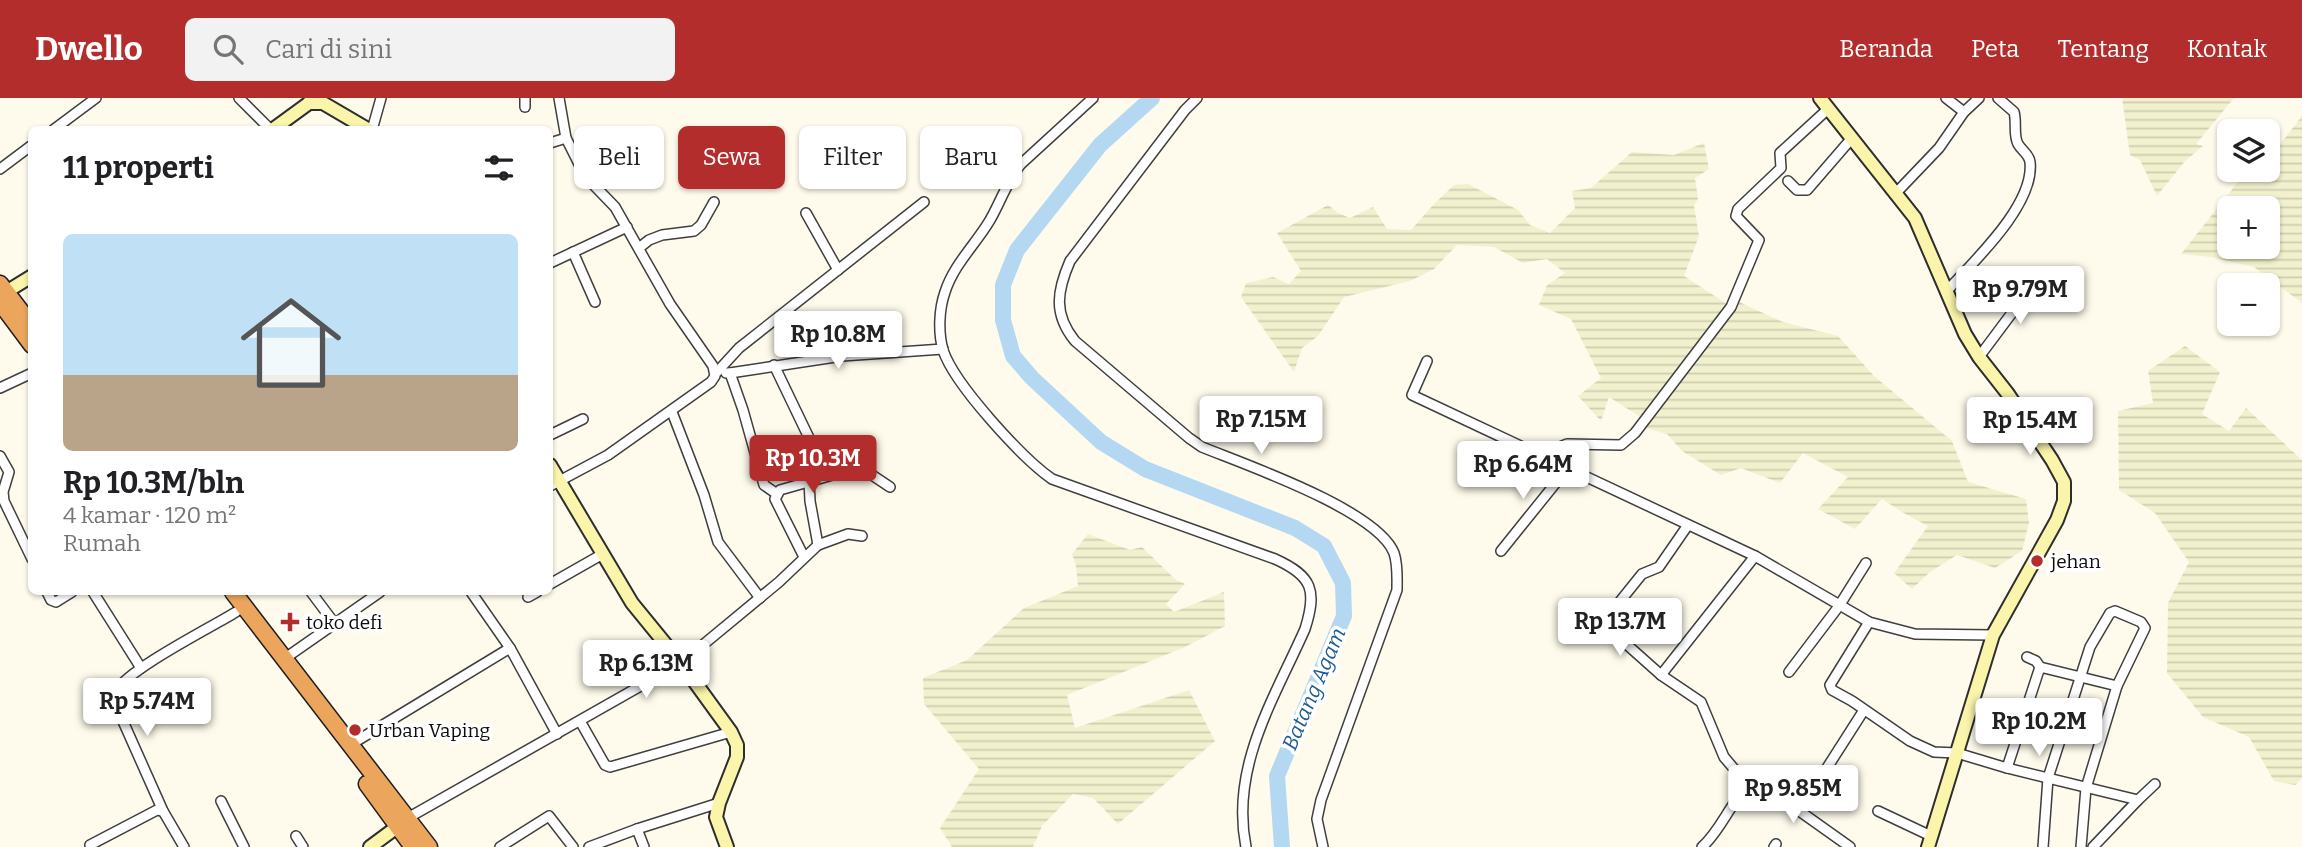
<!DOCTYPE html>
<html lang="id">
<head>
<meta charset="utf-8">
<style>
  body { margin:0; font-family:Bitter,serif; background:#f2f2f2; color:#202124; height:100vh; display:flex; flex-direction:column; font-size:26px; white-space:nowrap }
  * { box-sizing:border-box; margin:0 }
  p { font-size:23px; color:#757577 }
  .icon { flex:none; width:38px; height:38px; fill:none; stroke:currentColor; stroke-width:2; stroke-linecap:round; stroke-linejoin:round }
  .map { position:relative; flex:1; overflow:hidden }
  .side { position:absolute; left:28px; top:28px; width:525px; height:469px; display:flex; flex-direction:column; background:#fff; border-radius:10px; box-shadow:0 2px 5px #0004 }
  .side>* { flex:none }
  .banner { position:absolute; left:574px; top:28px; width:665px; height:63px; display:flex; gap:14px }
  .fabs { position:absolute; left:2217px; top:21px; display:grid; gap:14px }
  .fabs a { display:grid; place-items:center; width:63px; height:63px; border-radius:10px; background:#fff; box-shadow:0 2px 5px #0004; font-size:35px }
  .price { position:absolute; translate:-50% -60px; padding:0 16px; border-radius:7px; background:#fff; color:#222; font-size:23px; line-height:46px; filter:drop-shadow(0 2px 4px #0008) }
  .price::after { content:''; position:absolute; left:50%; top:42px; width:21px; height:16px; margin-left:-10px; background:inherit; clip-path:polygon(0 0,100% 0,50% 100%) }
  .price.selected { background:#b32d2d; color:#fff }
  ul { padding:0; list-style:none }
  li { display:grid; align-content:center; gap:14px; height:371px; padding:0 35px }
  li+li { border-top:2px solid #e0e0e0 }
  li span { display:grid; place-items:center; height:217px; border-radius:10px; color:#555 }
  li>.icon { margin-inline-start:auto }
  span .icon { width:126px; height:126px; fill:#fffc; stroke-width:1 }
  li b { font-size:30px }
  h2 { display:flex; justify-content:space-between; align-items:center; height:84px; padding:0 35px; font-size:30px }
  .chip { padding:0 24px; border-radius:10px; background:#fff; box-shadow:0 2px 5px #0004; font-size:24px; line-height:63px }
  .chip.selected { background:#b32d2d; color:#fff }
  header { display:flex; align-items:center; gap:42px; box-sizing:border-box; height:98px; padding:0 35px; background:#b32d2d; color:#fff }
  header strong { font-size:33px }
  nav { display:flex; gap:38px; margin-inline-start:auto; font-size:24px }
  .search { width:490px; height:63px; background:#f2f2f2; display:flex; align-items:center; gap:18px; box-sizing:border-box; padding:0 24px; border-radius:10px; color:#757577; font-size:26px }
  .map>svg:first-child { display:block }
  .farmland { fill:url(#farmland-rules); fill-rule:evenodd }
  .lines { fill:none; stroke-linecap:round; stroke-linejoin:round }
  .river { stroke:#b4d8f2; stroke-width:16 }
  .street-casing { stroke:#3f3f3f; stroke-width:12 }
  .secondary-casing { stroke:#2e2e2e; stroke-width:16 }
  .highway-casing { stroke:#1d1d1d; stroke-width:19 }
  .street { stroke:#fff; stroke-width:9 }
  .secondary { stroke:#faf5ab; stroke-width:12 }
  .highway { stroke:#eba55d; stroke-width:16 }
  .poi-dot { fill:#b32d2d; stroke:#fff; stroke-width:2.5 }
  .labels { text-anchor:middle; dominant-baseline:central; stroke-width:7; stroke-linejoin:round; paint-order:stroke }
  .poi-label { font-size:19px; fill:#0c0c0c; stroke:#fff; text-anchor:start }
  .water-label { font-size:21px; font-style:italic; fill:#1e5b95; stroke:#fff }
</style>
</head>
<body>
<header>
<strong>Dwello</strong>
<div class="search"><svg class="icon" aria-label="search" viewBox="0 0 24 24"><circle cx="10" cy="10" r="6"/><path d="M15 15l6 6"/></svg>Cari di sini</div>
<nav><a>Beranda</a><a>Peta</a><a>Tentang</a><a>Kontak</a></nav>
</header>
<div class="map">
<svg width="2302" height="749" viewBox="0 0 2302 749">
  <defs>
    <pattern id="farmland-rules" width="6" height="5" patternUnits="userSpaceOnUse" patternTransform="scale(1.75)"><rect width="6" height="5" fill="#f2f1ce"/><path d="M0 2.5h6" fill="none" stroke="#cecdb0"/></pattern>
  </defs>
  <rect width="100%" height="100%" fill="#fefbec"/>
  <!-- farmland -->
  <g class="farmland">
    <polygon points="2122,0 2234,0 2196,46 2203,48 2185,63 2157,98 2140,62 2130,57"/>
    <path d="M2302,18v187l-48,-36 -43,-10 -30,-3 60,-76 10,3 9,-11h8v-10zM2230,110h38v39h-38z"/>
    <polygon points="1704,45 1709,71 1695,80 1698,101 1694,108 1699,138 1684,178 1730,208 1735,202 1783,224 1838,238 1874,278 1952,343 1968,384 2026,401 2029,425 2022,453 1995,470 1957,457 1930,474 1912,491 1894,475 1928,428 1902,414 1882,401 1855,431 1818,411 1848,379 1803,355 1780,385 1741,370 1721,377 1682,353 1667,336 1645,330 1645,322 1609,299 1601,323 1578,298 1601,280 1571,221 1539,207 1547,187 1565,175 1547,161 1523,165 1494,149 1457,147 1434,171 1410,183 1344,199 1318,238 1302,250 1294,274 1241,199 1246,185 1273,179 1289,186 1301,173 1277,135 1328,107 1338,115 1350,120 1373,109 1387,131 1411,132 1433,107 1454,87 1468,86 1518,112 1530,127 1550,135 1575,110 1572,93 1591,90 1632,54 1674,57"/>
    <polygon points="2185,248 2220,274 2202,316 2229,333 2246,310 2302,362 2302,680 2295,687 2274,683 2249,639 2203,619 2167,575 2168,505 2189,464 2155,415 2119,392 2118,313 2153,305 2148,273"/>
    <polygon points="1088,436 1130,452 1142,449 1176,482 1185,486 1166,506 1174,514 1224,494 1225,528 1185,549 1067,597 1075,630 1189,592 1215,643 1118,726 1093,700 1073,696 1042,728 1033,749 952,749 940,730 979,671 924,606 923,580 967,562 1024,510 1078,488 1076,468 1072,456"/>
  </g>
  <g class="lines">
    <!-- river -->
    <polyline class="river" points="1152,0 1100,47 1017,152 1003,187 1003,222 1013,258 1032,280 1101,344 1145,371 1295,430 1324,448 1343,485 1344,518 1277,678 1282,749"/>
    <!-- street casing -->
    <g class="street-casing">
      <g id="street">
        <polyline points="239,0 271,32"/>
        <path d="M1093,0l-72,66c-14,17 -20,37 -31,56 -14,24 -36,44 -45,72 -6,17 -7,40 -2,58 11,34 79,108 109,129l223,80c38,17 42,32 30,70 -31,70 -75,138 -59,218"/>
        <path d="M1197,0l-12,12 -115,151c-13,30 -17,53 5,80l114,97 13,9c44,18 175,63 192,106 4,12 3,25 3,37l-76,210 -4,19 6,28"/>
        <polyline points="1946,0 1964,14"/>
        <polyline points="525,9 525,0"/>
        <polyline points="53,32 96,0"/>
        <polyline points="372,32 381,0"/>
        <polyline points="550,45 566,40"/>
        <polyline points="0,71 32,47"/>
        <polyline points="1788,83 1797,92 1807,92 1852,40"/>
        <polyline points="1896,95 1939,50 1964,14 1979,0"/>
        <polyline points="806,115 838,172"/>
        <polyline points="639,150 649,142 662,137 694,133 701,127 714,104"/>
        <polyline points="573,154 595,204"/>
        <polyline points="550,165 627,129"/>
        <path d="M1946,194c27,-30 89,-87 84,-130 -1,-8 -8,-11 -12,-18 -5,-9 -1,-22 -4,-32l-16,-14"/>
        <polyline points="1979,259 2038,180"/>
        <polyline points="1427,263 1412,297 1755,458 1869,524 1915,536 1993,537"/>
        <polyline points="774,267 811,344 814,360 809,382 810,403 818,447"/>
        <polyline points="717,274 739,250 924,104"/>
        <polyline points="726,275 730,275 743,312 764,387 777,396"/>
        <polyline points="730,275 842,258 943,251"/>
        <polyline points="0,290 32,275"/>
        <polyline points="672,314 704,397 718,444 760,500"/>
        <polyline points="550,337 583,321"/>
        <polyline points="0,358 9,374 3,394 4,403 32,461"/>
        <polyline points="1551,364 1562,348 1567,346 1621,347 1635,335 1731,209 1759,142 1736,118 1738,111 1781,70 1780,55 1828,11"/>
        <polyline points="550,388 608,357 711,284 715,278 713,268 670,206 615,109 585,78 566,40 559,0"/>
        <polyline points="1688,427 1659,469 1642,476 1605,522 1606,528 1661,577 1701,604 1724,659 1735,672 1751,686 1798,712 1850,749"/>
        <polyline points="1501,453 1567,371"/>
        <polyline points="804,459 775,401 780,392 857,370 863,371 890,389"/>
        <polyline points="550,486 601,457"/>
        <polyline points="47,494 51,502 56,504 72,494"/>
        <polyline points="93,494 141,570"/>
        <polyline points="311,494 335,526"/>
        <polyline points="471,494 510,550 557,636"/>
        <polyline points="528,499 537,494"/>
        <polyline points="1869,524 1830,587 1832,592 1852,603 1910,643 1934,654 1957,655 2007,670 2138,702 2155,686"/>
        <polyline points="2027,559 2036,563 2040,569"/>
        <polyline points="284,561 380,494"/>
        <polyline points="1789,574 1839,508 1866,465"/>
        <polyline points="1661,577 1755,458"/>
        <polyline points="580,623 605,667 610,669 731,634"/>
        <polyline points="350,647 510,550"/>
        <polyline points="2007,670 2040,569 2117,588"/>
        <polyline points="1825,673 1864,612"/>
        <polyline points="221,703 244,749"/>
        <polyline points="1878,713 1931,738"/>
        <polyline points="406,721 681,565 779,484 818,447 848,436 862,438"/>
        <polyline points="637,731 644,749"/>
        <polyline points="296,738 303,749"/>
        <polyline points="90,747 157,712 163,713"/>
        <path d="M184,749l-21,-36 -49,-110c1,-4 0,-7 2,-10 14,-23 94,-63 120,-79"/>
        <polyline points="500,749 549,718 573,749"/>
        <polyline points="589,749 637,731 719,705"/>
        <path d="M1702,749c21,-19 28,-46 49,-63"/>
        <polyline points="1774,749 1776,746"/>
        <polyline points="2043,749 2048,680 2090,549 2110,515 2115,513 2141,524 2145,530 2117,588 2086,690 2081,749"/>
        <polyline points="2093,749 2138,702"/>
      </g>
    </g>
    <!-- secondary casing -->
    <g class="secondary-casing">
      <g id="secondary">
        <polyline points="1820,0 1915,120 1965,236 1979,259 2008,296 2052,362 2064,384 2064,403 2057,422 1993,537 1928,749"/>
        <polyline points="309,5 323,5 369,32"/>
        <polyline points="272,32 309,5 312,0"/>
        <polyline points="6,194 32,178"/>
        <polyline points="550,367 632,505 681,565 731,634 737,647 737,659 719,705 716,719 727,749"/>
        <polyline points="370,749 397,729"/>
      </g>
    </g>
    <!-- highway casing -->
    <g class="highway-casing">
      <g id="highway">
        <polyline points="0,186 32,228"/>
        <polyline points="0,204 32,247"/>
        <polyline points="233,494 429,749"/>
        <polyline points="367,686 413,749"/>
      </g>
    </g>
    <!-- street -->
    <use href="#street" class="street"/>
    <!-- secondary -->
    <use href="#secondary" class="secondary"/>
    <!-- highway -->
    <use href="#highway" class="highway"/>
  </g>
  <!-- markers -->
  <g class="poi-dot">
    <circle cx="2037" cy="463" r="7"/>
    <path d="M286.5 513.5h7v7h7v7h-7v7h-7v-7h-7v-7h7z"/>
    <circle cx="355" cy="632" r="7"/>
  </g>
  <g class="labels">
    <!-- poi labels -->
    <g class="poi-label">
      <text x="2051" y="463">jehan</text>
      <text x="306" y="524">toko defi</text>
      <text x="369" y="632">Urban Vaping</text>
    </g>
    <!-- water labels -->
    <g class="water-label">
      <text transform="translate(1314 591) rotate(-67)">Batang Agam</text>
    </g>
  </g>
</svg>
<div class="fabs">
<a><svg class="icon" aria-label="layers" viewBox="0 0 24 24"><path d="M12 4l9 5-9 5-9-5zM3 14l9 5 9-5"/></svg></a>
<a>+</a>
<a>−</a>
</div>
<b class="price" style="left:2020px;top:228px">Rp 9.79M</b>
<b class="price" style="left:838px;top:273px">Rp 10.8M</b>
<b class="price" style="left:1261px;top:358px">Rp 7.15M</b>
<b class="price" style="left:2030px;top:359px">Rp 15.4M</b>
<b class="price selected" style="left:813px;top:397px">Rp 10.3M</b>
<b class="price" style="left:1523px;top:403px">Rp 6.64M</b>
<b class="price" style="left:1620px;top:560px">Rp 13.7M</b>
<b class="price" style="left:646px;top:602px">Rp 6.13M</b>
<b class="price" style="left:147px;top:640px">Rp 5.74M</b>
<b class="price" style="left:2039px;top:660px">Rp 10.2M</b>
<b class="price" style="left:1793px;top:727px">Rp 9.85M</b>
<div class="banner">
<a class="chip">Beli</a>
<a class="chip selected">Sewa</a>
<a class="chip">Filter</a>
<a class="chip">Baru</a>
</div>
<section class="side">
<h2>11 properti<svg class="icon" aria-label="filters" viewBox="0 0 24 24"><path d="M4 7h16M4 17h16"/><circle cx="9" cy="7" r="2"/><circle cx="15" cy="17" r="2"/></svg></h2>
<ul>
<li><span style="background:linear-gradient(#bfe0f5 65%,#b9a48a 0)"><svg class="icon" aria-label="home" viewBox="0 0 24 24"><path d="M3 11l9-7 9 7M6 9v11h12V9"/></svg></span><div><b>Rp 10.3M/bln</b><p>4 kamar · 120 m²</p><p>Rumah</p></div></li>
</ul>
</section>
</div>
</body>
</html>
